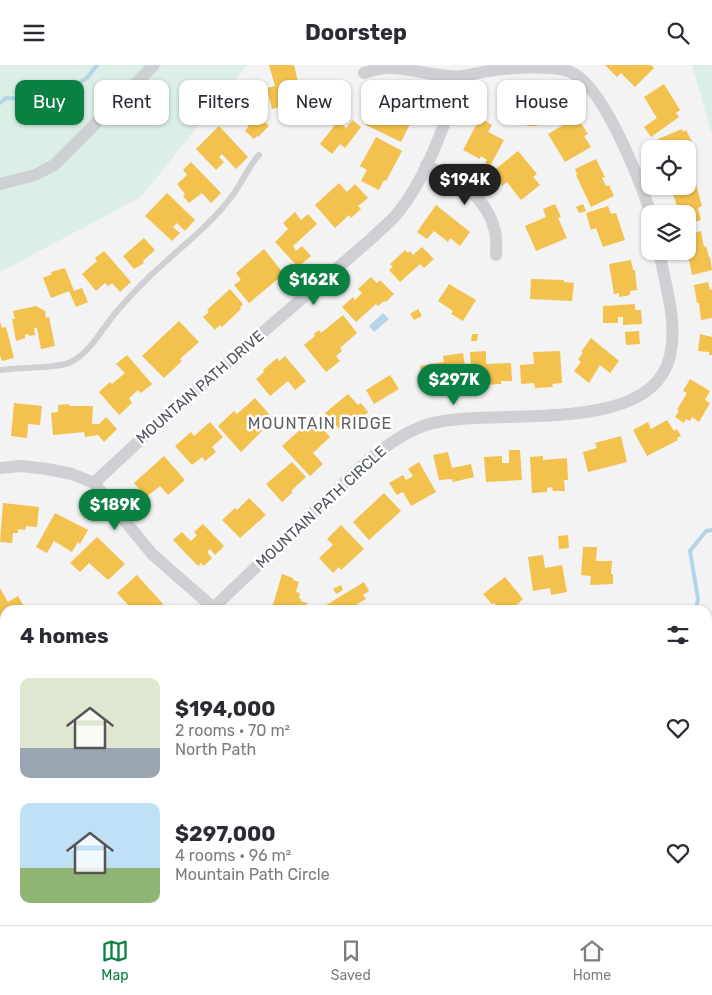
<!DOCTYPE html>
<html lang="en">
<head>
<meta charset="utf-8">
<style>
  body { margin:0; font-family:Rubik,sans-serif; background:#f7f7f7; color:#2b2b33; height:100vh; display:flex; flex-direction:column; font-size:19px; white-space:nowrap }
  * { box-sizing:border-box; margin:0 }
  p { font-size:16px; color:#7c7c81 }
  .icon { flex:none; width:28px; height:28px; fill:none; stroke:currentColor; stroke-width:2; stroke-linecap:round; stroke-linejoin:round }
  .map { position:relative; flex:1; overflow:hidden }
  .side { position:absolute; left:0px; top:540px; width:712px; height:320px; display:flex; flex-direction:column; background:#fff; border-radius:15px 15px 0 0; box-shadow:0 1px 4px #0004 }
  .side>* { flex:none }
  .top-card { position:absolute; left:15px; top:15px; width:682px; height:45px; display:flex; gap:10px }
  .buttons { position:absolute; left:641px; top:75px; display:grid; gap:10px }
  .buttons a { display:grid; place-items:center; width:55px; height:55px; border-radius:10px; background:#fff; box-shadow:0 1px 4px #0004; font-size:25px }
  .price { position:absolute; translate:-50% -42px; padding:0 11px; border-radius:18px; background:#0b8043; color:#fff; font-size:16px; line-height:32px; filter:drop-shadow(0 1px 2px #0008) }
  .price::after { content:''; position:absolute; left:50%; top:30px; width:15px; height:11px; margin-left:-8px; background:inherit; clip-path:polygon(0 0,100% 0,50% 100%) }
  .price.current { background:#222; color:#fff }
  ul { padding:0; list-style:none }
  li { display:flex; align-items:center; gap:15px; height:125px; padding:0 20px }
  li span { display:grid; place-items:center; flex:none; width:140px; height:100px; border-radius:10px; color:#555 }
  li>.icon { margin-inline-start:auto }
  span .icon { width:60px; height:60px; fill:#fffc; stroke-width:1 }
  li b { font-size:21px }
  h2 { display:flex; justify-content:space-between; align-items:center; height:60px; padding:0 20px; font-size:21px }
  .chip { padding:0 18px; border-radius:10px; background:#fff; box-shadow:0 1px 4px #0004; font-size:18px; line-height:45px }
  .chip.current { background:#0b8043; color:#fff }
  header { display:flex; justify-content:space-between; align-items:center; height:65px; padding:0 20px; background:#fff; font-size:22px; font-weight:700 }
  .dock { display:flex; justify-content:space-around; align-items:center; height:70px; border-top:1px solid #e1e1e2; background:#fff; font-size:14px; color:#7c7c81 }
  .dock a { display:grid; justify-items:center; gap:2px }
  .dock .current { color:#0b8043 }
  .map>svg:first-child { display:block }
  .commercial { fill:#e6e6e2 }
  .green { fill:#dbefe6 }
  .water { fill:#b4d4e8 }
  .homes { fill:#f2c14e }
  .offices { fill:#7b5ea7 }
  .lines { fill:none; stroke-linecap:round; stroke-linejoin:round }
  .stream { stroke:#b4d4e8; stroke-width:4 }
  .lane { stroke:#ced0d3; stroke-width:6 }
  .street { stroke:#ced0d3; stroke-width:12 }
  .labels { text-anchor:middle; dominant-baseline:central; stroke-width:5; stroke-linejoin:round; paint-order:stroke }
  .street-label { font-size:15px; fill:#4c525d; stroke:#fff }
  .neighbourhood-label { font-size:16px; letter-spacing:1px; fill:#5f6166; stroke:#fff }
</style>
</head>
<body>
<header><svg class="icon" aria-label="menu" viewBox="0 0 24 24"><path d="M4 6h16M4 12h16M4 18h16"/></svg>Doorstep<svg class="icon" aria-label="search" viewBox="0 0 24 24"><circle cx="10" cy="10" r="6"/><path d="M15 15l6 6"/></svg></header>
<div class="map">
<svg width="712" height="860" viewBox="0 0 712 860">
  <rect width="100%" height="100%" fill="#f3f3f3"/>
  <!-- commercial -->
  <polygon class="commercial" points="291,855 630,855 638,860 271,860"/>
  <!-- green -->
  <g class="green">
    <polygon points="0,0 247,0 141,132 0,207"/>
    <polygon points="692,0 712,0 712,70"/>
  </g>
  <!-- water -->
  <polygon class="water" points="383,248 389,254 374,267 369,261"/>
  <!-- homes -->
  <g class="homes">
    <polygon points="269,0 294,0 303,38 285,43 283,37 279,38 280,42 272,44 267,23 275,21"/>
    <polygon points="605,0 651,0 654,3 635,22 621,8 617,12"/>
    <polygon points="664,19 680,45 676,48 679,52 651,72 644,62 657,53 644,32"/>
    <polygon points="230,22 253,44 248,49 254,55 258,51 269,61 258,72 257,71 254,74 245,66 249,60 240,51 235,57 233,55 229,60 218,50 224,44 220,40 226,33 223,30"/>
    <polygon points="515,28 547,30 546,54 538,53 537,61 527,61 528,47 514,47"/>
    <polygon points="401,32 412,38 414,33 426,39 420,53 414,51 401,77 366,60 373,46 388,53 396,36 399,37"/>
    <polygon points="577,52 588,69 584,71 591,82 565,97 548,69"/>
    <polygon points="480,53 492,60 488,67 504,75 490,101 485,98 487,95 481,91 480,94 463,85"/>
    <polygon points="353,55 361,62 345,83 340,79 332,89 320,79 338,56 346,63"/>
    <polygon points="219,61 248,92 236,104 222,89 219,92 224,97 216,105 196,84"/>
    <polygon points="682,64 683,67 686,65 694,81 690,83 696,97 688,101 688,84 662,84 658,74"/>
    <polygon points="376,72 402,86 386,116 384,115 379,125 361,116 367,105 360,101"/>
    <polygon points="518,86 537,109 533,112 540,120 521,135 507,117 502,121 492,107"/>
    <polygon points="596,94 605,112 602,113 606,121 609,120 614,131 591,142 576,110 577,109 575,104"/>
    <polygon points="191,97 221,128 211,138 202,128 189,138 183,131 185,129 177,119 187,110 183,105"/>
    <polygon points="694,112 702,141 698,143 701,155 688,159 688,149 679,149 671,121 688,121 688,114"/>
    <polygon points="339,118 347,127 355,119 368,133 358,141 361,144 351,153 349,150 335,163 315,140"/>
    <polygon points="167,128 195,155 185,166 177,158 173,162 180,168 172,176 145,151"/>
    <polygon points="555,139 561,152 558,153 567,173 536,186 525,161 546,152 543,144"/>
    <polygon points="583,139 586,146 579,148 576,142"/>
    <polygon points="436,140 470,167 460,181 450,173 448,177 434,166 427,174 417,167"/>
    <polygon points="608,141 611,149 616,148 625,175 603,182 596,163 591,165 586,148"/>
    <polygon points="295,147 301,155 308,149 317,159 293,181 296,186 302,181 311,191 298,202 275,177 288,164 283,158"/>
    <polygon points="701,166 704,182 706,181 709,192 710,192 712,205 692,210 687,186 688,169"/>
    <polygon points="144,173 155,185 143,196 144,198 134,204 123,191"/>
    <polygon points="422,182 434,194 424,203 420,199 400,217 389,205 393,202 390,199 405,185 408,188 410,186 413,190"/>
    <polygon points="264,184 284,209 249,238 234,220 241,215 236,208"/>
    <polygon points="104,186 131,217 120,227 112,218 108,221 105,218 96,226 82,209 97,196 95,193"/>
    <polygon points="631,195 633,205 635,205 637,225 630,226 630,230 619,232 619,228 614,229 609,199"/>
    <polygon points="65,203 74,226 82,223 88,237 76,242 69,226 51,233 43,213 52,209 51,207"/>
    <polygon points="371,212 377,218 380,215 394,229 386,237 384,236 378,241 376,239 356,257 342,242 353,232 355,235 362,228 358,224"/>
    <polygon points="531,214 564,215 564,217 574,218 572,236 530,234"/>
    <polygon points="708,217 710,225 712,224 712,253 701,255 699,238 697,238 694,220"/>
    <polygon points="449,219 476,235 463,256 451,249 453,246 438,236"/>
    <polygon points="230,224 243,239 240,243 241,244 222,262 220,260 215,265 203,252 209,247 207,245"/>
    <polygon points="635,239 635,245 641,245 642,259 623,260 623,252 618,252 618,258 603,258 603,241"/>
    <polygon points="36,241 45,246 46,253 49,252 55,281 41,284 37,263 34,263 35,270 29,271 28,269 25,270 25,273 16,276 12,254 15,254 13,246"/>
    <polygon points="418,244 422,251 414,255 410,249"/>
    <polygon points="343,250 357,268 340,283 342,286 336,291 340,296 326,307 304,280 315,271 314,269 319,265 321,268"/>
    <polygon points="179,256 199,277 180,294 182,296 164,313 142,291"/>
    <polygon points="0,257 2,263 6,262 14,293 2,296 0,290"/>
    <polygon points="639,266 640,279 626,280 625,267"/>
    <polygon points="472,269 478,269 477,276 471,276"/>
    <polygon points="700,269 712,272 712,290 709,290 709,287 698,286"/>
    <polygon points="591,273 619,296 610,308 600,300 589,318 574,306 581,297 578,294 583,288 581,287"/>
    <polygon points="486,286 486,299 511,298 512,316 501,316 501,319 484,320 485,325 472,325 470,287"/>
    <polygon points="560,286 562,318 552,319 553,322 535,323 534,318 521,319 520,300 534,299 533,287"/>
    <polygon points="463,288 468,319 444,325 443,319 424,324 420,301 444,297 443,291"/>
    <polygon points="127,290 152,319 141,328 138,325 129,333 132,338 119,350 99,327 110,317 112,319 125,308 116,299"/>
    <polygon points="285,291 306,316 295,325 288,316 270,331 256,314 264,307 263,305 277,293 279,296"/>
    <polygon points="390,310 399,324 374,339 366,325"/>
    <polygon points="690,314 710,326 705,335 710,338 699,357 692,352 690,356 686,354 684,358 675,352 679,346 677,345 687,328 683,326"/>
    <polygon points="348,329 358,340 361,338 368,347 361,354 358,351 341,366 325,348"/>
    <polygon points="255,333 270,350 260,359 264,364 241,387 218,361 234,346 237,349"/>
    <polygon points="14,338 42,341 40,360 28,359 27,373 11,371"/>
    <polygon points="69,339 69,341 93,341 92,359 99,359 106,352 117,364 104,377 98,370 85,372 84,367 53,370 51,348 58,347 58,340"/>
    <polygon points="313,353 330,372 313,388 323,399 310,411 282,381"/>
    <polygon points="667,355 674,366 677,364 681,371 677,373 678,375 647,391 633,365 648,357 651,364"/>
    <polygon points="210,357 223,372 212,382 216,387 205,396 202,392 192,400 175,381 191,367 194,371"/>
    <polygon points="621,371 627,397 588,407 583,387 597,383 595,378"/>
    <polygon points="509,385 520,385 522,415 486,417 484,392 502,391 502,398 509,398"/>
    <polygon points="448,387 452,403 471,399 474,412 453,417 452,414 439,415 433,390"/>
    <polygon points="164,391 185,415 168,430 160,421 146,432 134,418"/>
    <polygon points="543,391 543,395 567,393 568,415 564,415 565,426 553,426 552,422 547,423 547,427 532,428 530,392"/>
    <polygon points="292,397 306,412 291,426 293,427 282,437 266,419"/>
    <polygon points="419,397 436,427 411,441 403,427 397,430 389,418 403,410 406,415 413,411 408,404"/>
    <polygon points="384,428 401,446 369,475 353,457"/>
    <polygon points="249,433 266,450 240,473 222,455 235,443 237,445"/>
    <polygon points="3,438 39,442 37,462 26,461 25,465 18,464 18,468 13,468 12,478 0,477"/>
    <polygon points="55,448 88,465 80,479 78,477 72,487 54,476 47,488 36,482"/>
    <polygon points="203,459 224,481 215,490 210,484 207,487 212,493 204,501 201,498 198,501 173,475 182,467 191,476 197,470 194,467"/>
    <polygon points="341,460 364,484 341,505 339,502 333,508 319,493 333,480 327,474"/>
    <polygon points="568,470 569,483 559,484 558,471"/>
    <polygon points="97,472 125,499 108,515 89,498 80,507 70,498"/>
    <polygon points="583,482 597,482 596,496 612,496 611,509 613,509 613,519 590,520 591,511 581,510"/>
    <polygon points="543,490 545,503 562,500 567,527 551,530 550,523 533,526 528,492"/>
    <polygon points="282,509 293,513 293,515 299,517 296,527 300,528 299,533 301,534 301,536 307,538 305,545 281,545 272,543"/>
    <polygon points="137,510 163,539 157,545 133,545 117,528"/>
    <polygon points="505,512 523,534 513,543 512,542 508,545 500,545 494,538 492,539 483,529"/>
    <polygon points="364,517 369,526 363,530 366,534 357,539 361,545 325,545 323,542"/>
    <polygon points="341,520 343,525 336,529 333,524"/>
    <polygon points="0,523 8,537 18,531 26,545 5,545 5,558 0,561"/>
    <polygon points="710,647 712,648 712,678 708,676 708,648"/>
  </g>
  <!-- offices -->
  <polygon class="offices" points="409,855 414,855 415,860 395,860"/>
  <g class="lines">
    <!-- stream -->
    <g class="stream">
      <polyline points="0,38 6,33 25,34 42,19 70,23 87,13 97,0"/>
      <polyline points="696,545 698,534 690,486 706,466 712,465"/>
      <polyline points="708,811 710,814"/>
    </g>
    <!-- lane -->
    <g class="lane">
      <path d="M0,305c18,-3 57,-1 71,-8 20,-10 32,-35 46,-51 14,-16 29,-32 45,-46 24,-22 51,-43 70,-69 10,-13 16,-29 27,-41"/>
      <polyline points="708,771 712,769"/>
      <polyline points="495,860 500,855"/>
      <polyline points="533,860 538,855"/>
      <polyline points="560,860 565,855"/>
    </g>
    <!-- street -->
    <g class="street">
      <path d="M364,8c7,-2 15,-5 23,-5 24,-1 51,11 75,8 9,-1 18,-4 27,-5 20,-3 59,-6 79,0 34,10 72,110 83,143"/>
      <path d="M426,100c31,16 60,29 69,66 2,7 1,16 1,24"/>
      <polyline points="0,119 35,110 54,100 154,0"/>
      <polyline points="0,403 21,401 47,404 72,409 94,418 152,489 216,545"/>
      <path d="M94,418l73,-68 204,-176c8,-8 17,-15 25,-24 31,-37 49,-92 65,-138"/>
      <path d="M211,545l156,-149c19,-15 39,-30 62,-37 61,-18 222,15 241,-68 8,-34 -5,-72 -11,-105"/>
      <polyline points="595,855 600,860"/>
    </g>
  </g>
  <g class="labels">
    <!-- street labels -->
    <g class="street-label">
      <text transform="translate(200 322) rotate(-41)">MOUNTAIN PATH DRIVE</text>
      <text transform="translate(321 442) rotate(-43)">MOUNTAIN PATH CIRCLE</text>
    </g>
    <!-- neighbourhood labels -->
    <g class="neighbourhood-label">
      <text x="320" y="358">MOUNTAIN RIDGE</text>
    </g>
  </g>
</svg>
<div class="buttons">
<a><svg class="icon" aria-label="locate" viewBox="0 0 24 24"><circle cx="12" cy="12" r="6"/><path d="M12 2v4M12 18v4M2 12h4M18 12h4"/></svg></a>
<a><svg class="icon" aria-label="layers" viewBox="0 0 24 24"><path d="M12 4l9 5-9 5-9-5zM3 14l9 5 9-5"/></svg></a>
</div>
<b class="price current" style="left:465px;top:141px">$194K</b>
<b class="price" style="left:314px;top:241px">$162K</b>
<b class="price" style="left:454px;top:341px">$297K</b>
<b class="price" style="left:115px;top:466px">$189K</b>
<div class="top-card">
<a class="chip current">Buy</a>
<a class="chip">Rent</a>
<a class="chip">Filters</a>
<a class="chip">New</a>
<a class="chip">Apartment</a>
<a class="chip">House</a>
</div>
<section class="side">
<h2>4 homes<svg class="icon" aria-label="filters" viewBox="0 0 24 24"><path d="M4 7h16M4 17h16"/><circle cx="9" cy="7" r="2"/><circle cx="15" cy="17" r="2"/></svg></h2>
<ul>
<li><span style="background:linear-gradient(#dfe7d0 70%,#9aa5b1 0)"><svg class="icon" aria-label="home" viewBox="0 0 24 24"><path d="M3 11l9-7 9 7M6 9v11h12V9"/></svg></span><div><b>$194,000</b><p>2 rooms · 70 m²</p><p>North Path</p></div><svg class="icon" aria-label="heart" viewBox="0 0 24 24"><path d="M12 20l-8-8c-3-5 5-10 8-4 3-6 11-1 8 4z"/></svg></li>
<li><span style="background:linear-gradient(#bfe0f5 65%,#8fb573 0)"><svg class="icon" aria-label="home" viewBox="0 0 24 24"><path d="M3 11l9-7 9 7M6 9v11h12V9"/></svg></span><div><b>$297,000</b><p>4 rooms · 96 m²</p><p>Mountain Path Circle</p></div><svg class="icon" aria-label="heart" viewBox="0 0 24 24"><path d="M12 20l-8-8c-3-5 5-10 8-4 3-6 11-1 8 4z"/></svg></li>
</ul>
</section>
</div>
<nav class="dock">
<a class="current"><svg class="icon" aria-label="map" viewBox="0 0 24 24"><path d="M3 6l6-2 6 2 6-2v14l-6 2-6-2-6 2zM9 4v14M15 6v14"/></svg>Map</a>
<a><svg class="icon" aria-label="saved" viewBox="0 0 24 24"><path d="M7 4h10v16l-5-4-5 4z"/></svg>Saved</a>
<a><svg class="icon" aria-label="home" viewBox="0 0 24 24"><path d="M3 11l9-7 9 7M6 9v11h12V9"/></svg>Home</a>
</nav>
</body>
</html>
